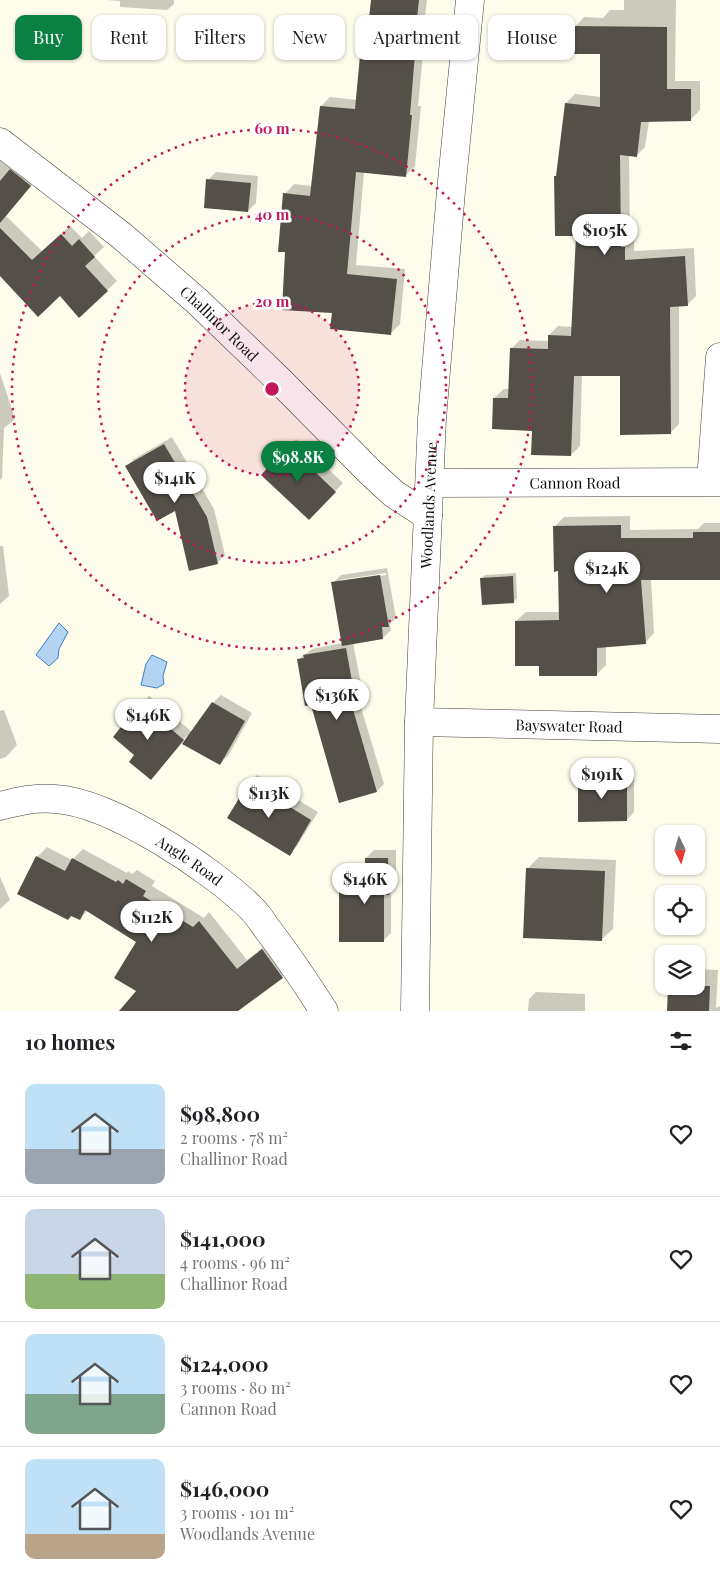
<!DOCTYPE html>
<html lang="en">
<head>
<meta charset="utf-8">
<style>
  body { margin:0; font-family:"Playfair Display",serif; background:#f2f2f2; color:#202124; height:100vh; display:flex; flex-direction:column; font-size:19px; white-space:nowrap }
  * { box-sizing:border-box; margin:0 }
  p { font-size:16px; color:#757577 }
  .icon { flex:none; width:28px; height:28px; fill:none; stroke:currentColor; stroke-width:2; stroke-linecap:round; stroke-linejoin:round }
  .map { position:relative; height:1011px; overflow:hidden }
  .details { display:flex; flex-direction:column; background:#fff; flex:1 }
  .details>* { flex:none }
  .guide { position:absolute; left:15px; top:15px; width:690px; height:45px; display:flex; gap:10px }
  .needle { width:32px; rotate:175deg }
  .buttons { position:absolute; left:655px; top:825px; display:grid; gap:10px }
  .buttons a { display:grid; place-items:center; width:50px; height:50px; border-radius:10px; background:#fff; box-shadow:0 1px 4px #0004; font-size:25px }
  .price { position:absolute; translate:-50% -42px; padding:0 11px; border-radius:18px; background:#fff; color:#222; font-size:16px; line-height:32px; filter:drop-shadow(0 1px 2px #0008) }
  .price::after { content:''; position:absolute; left:50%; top:30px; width:15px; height:11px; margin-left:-8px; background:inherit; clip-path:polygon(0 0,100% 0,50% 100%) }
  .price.current { background:#0b8043; color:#fff }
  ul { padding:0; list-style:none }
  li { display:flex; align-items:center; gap:15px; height:125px; padding:0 25px }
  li+li { border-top:1px solid #e0e0e0 }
  li span { display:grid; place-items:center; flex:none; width:140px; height:100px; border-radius:10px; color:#555 }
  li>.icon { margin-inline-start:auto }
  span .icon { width:60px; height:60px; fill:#fffc; stroke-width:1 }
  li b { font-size:21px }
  h2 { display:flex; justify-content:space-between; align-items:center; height:60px; padding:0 25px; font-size:21px }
  .pill { padding:0 18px; border-radius:10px; background:#fff; box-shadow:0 1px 4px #0004; font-size:18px; line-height:45px }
  .pill.current { background:#0b8043; color:#fff }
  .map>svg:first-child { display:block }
  .water { fill:#b3d3f3; stroke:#3d7fc7 }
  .shadow { fill:#0003; fill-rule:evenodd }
  .building { fill:#544f49 }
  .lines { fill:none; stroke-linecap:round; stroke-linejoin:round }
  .street-casing { stroke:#3f3f3f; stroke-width:29 }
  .street { stroke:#fff; stroke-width:28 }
  .ring { fill:none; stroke:#c2185b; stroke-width:2.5; stroke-dasharray:2.5 5 }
  .labels { text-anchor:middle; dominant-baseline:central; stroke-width:5; stroke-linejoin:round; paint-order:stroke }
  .street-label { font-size:15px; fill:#0c0c0c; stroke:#fff }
  .centre { fill:#c2185b; stroke:#fff; stroke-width:2.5 }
  .ring-label { font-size:15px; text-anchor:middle; font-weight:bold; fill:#c2185b; stroke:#fff; stroke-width:5; stroke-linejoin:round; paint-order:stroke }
</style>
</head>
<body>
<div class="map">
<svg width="720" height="1011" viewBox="0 0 720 1011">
  <rect width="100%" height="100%" fill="#fefdec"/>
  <!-- water -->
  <g class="water">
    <polygon points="59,623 68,632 59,649 58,658 49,666 36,655"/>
    <polygon points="152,655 167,662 163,676 164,684 157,688 141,685 146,664"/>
  </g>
  <!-- shadow -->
  <g class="shadow">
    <polygon points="106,0 174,0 174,4 167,10 120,7 120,1"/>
    <polygon points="373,0 427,0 422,44 424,44 418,106 421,106 415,166 405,176 364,172 356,265 405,269 400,324 390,334 333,311 285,194 294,184 312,186 321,106 330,97 357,100 362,45 368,39"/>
    <polygon points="624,0 676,0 675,81 700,81 700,110 691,119 649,121 645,147 636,156 629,155 630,239 634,239 634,251 694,248 696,296 687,305 679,305 679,424 670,433 622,375 582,375 580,446 571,455 533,429 494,398 504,389 510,389 511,349 520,340 549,341 549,335 558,326 573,327 578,235 557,175 566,103 575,94 601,97 601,53 575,27 584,17 603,18 610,10 624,10"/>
    <polygon points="0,145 39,176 6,216 42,251 70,226 82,238 89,231 104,247 94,256 117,281 79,316 60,295 0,265"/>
    <polygon points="216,172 258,176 256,203 248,211 208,180"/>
    <polygon points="0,373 15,419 4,428 2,478 0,480"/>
    <polygon points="172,437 214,509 225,555 217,563 176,509 127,466 134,459"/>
    <polygon points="296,439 343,483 309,518 263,475"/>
    <polygon points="630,516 630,530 698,529 704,523 720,523 720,578 651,579 654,633 645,643 606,646 606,665 597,674 541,664 516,621 526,612 560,612 559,570 554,527 564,517"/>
    <polygon points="0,546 3,546 9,596 0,604"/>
    <path d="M387,568l9,50 -6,6 1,6 -8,8 -30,5 9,46 -5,5 27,90 -7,7 -37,11 -42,-142 14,-11 30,-6 -9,-60 8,-8zM386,573v2l-46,7v-2z"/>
    <polygon points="516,573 517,598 514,602 481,579 485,575"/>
    <polygon points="221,695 252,713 228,756 220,763 187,736 158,770 114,737 149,696 192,732 213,703"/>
    <polygon points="4,710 17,745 6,757 0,759 0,711"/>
    <polygon points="587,770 634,770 634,812 627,820 580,778"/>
    <polygon points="257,775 318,812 297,846 289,854 250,783"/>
    <polygon points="47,847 72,860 83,849 127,873 128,871 132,874 137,870 155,881 152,886 204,918 209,912 247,960 273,940 292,967 282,977 232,1011 121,1011 138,991 138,942 88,910 80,919 37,857"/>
    <polygon points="374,850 396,850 396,886 391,890 391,933 383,941 341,891 348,883 362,884 362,878 366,874 366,858"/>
    <polygon points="539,857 616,860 613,929 601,940 527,869"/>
    <polygon points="0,877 10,900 0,909"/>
    <polygon points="696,969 718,970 716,1008 720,1006 720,1011 668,1011 696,986"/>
    <polygon points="536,992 585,994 585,1011 528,1011 529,999"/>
  </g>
  <!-- building -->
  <g class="building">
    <polygon points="371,0 419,0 413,53 415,53 410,115 412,115 406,177 356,172 347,274 397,279 391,335 330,329 332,313 282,310 285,252 278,252 283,193 310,196 320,106 355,109 361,45 366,45"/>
    <polygon points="574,26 667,27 667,89 691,89 691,121 641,122 637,157 620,155 621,247 625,247 625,260 685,256 688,306 670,307 671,434 620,435 620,376 574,376 571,456 531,455 532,431 492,429 493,398 508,398 510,348 548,349 548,335 571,336 576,236 555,236 554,176 556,176 565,103 600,107 600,54 573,54"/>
    <polygon points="10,169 31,186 0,223 0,181"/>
    <polygon points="206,179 251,183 248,212 204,208"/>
    <polygon points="0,228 32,260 61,234 72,246 79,239 95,257 85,266 108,291 79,318 60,296 38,317 0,276"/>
    <polygon points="164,444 207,517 218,564 189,571 175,511 157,521 125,466"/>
    <polygon points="288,446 336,492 309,520 261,475"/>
    <polygon points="621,525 621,538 693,538 693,532 720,532 720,580 641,580 646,644 597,648 597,676 539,676 539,666 515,666 515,621 559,620 558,571 554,572 553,526"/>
    <polygon points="380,575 389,627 382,627 383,639 342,646 331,582"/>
    <polygon points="513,576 514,603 482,605 480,578"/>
    <polygon points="346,648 355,698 350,699 377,792 339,803 311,705 305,706 297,659 304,658 303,655"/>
    <polygon points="212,702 245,721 220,765 182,744"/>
    <polygon points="140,703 184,740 151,780 129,762 134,755 113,737"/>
    <polygon points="627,777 627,821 578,822 578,778"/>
    <polygon points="249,782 311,820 290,856 227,818"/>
    <polygon points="36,856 65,871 72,858 116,882 118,880 123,884 126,879 146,891 143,896 193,927 199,921 237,969 262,949 283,978 238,1011 119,1011 136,991 114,978 136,942 85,910 80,920 71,916 68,920 17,894"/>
    <polygon points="365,858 388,858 389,895 384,895 384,942 339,942 339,891 360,891 361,878 365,878"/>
    <polygon points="526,868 605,871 602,941 523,938"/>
    <polygon points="668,986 710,986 709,1011 667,1011"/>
  </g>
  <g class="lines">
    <!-- street casing -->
    <g class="street-casing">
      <g id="street">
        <path id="s1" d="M0,142l122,94 76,66 83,80 89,90 24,22 34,22"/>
        <polyline points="711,481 720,357"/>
        <path id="s2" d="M430,483l290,-1"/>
        <path id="s3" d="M419,722l301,7"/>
        <path id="s4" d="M0,806c19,-5 36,-9 56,-7 56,4 156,70 196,110 6,6 11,14 16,21 20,26 38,53 56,81"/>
        <path id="s5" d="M415,1011l4,-289 13,-303 19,-228 19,-191"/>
      </g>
    </g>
    <!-- street -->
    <use href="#street" class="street"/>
  </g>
  <!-- distance rings -->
  <circle cx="272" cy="389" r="87" fill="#c2185b" fill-opacity=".12"/>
  <g class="ring">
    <circle cx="272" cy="389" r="87"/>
    <circle cx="272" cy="389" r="174"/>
    <circle cx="272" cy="389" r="260"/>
  </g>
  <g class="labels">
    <!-- street labels -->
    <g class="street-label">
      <text stroke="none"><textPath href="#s1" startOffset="285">Challinor Road</textPath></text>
      <text stroke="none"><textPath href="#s2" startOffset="145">Cannon Road</textPath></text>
      <text stroke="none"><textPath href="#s5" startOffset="506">Woodlands Avenue</textPath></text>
      <text stroke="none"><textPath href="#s3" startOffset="150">Bayswater Road</textPath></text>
      <text stroke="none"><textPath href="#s4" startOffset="205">Angle Road</textPath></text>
    </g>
  </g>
  <circle cx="272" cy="389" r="8" class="centre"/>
  <g class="ring-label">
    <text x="272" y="134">60 m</text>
    <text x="272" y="220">40 m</text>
    <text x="272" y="307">20 m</text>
  </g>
</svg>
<div class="buttons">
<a><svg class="needle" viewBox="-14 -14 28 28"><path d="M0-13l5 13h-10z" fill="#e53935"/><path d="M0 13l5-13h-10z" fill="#757577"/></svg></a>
<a><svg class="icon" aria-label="locate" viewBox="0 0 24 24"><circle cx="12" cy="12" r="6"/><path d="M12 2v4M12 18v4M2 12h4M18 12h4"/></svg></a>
<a><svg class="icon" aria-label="layers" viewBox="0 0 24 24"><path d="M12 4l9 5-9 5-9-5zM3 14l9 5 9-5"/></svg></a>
</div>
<b class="price" style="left:605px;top:256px">$105K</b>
<b class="price current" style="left:298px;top:483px">$98.8K</b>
<b class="price" style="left:175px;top:504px">$141K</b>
<b class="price" style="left:607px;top:594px">$124K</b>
<b class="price" style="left:337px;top:721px">$136K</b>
<b class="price" style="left:148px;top:741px">$146K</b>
<b class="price" style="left:602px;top:800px">$191K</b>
<b class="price" style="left:269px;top:819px">$113K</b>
<b class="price" style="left:365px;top:905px">$146K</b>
<b class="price" style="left:152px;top:943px">$112K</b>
<div class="guide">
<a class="pill current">Buy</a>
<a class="pill">Rent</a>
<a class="pill">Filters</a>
<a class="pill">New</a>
<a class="pill">Apartment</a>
<a class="pill">House</a>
</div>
</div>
<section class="details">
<h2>10 homes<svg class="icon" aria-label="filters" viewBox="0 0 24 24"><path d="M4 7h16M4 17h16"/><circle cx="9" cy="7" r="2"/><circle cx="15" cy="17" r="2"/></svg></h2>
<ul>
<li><span style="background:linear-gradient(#bfe0f5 65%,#9aa5b1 0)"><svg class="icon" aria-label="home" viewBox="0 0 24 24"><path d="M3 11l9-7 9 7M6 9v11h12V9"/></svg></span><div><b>$98,800</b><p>2 rooms · 78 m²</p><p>Challinor Road</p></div><svg class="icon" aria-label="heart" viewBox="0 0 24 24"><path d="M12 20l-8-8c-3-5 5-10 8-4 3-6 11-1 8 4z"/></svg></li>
<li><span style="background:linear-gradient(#c9d6e8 65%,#8fb573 0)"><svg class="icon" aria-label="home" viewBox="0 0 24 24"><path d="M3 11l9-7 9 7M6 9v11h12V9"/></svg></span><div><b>$141,000</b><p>4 rooms · 96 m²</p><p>Challinor Road</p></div><svg class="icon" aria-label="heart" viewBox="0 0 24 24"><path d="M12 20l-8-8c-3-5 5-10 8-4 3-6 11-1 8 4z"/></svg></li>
<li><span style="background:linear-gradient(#bfe0f5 60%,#7fa58c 0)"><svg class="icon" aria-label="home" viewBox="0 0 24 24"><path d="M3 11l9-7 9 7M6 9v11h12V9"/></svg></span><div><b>$124,000</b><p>3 rooms · 80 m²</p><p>Cannon Road</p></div><svg class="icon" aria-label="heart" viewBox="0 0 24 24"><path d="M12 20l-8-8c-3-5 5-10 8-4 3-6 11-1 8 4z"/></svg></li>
<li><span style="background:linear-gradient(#bfe0f5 75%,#b9a48a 0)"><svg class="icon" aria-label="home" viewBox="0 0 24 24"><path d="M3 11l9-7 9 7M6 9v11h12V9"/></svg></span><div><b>$146,000</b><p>3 rooms · 101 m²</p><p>Woodlands Avenue</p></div><svg class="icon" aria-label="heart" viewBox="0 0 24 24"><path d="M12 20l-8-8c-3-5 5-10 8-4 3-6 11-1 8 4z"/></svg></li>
</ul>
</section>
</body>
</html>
